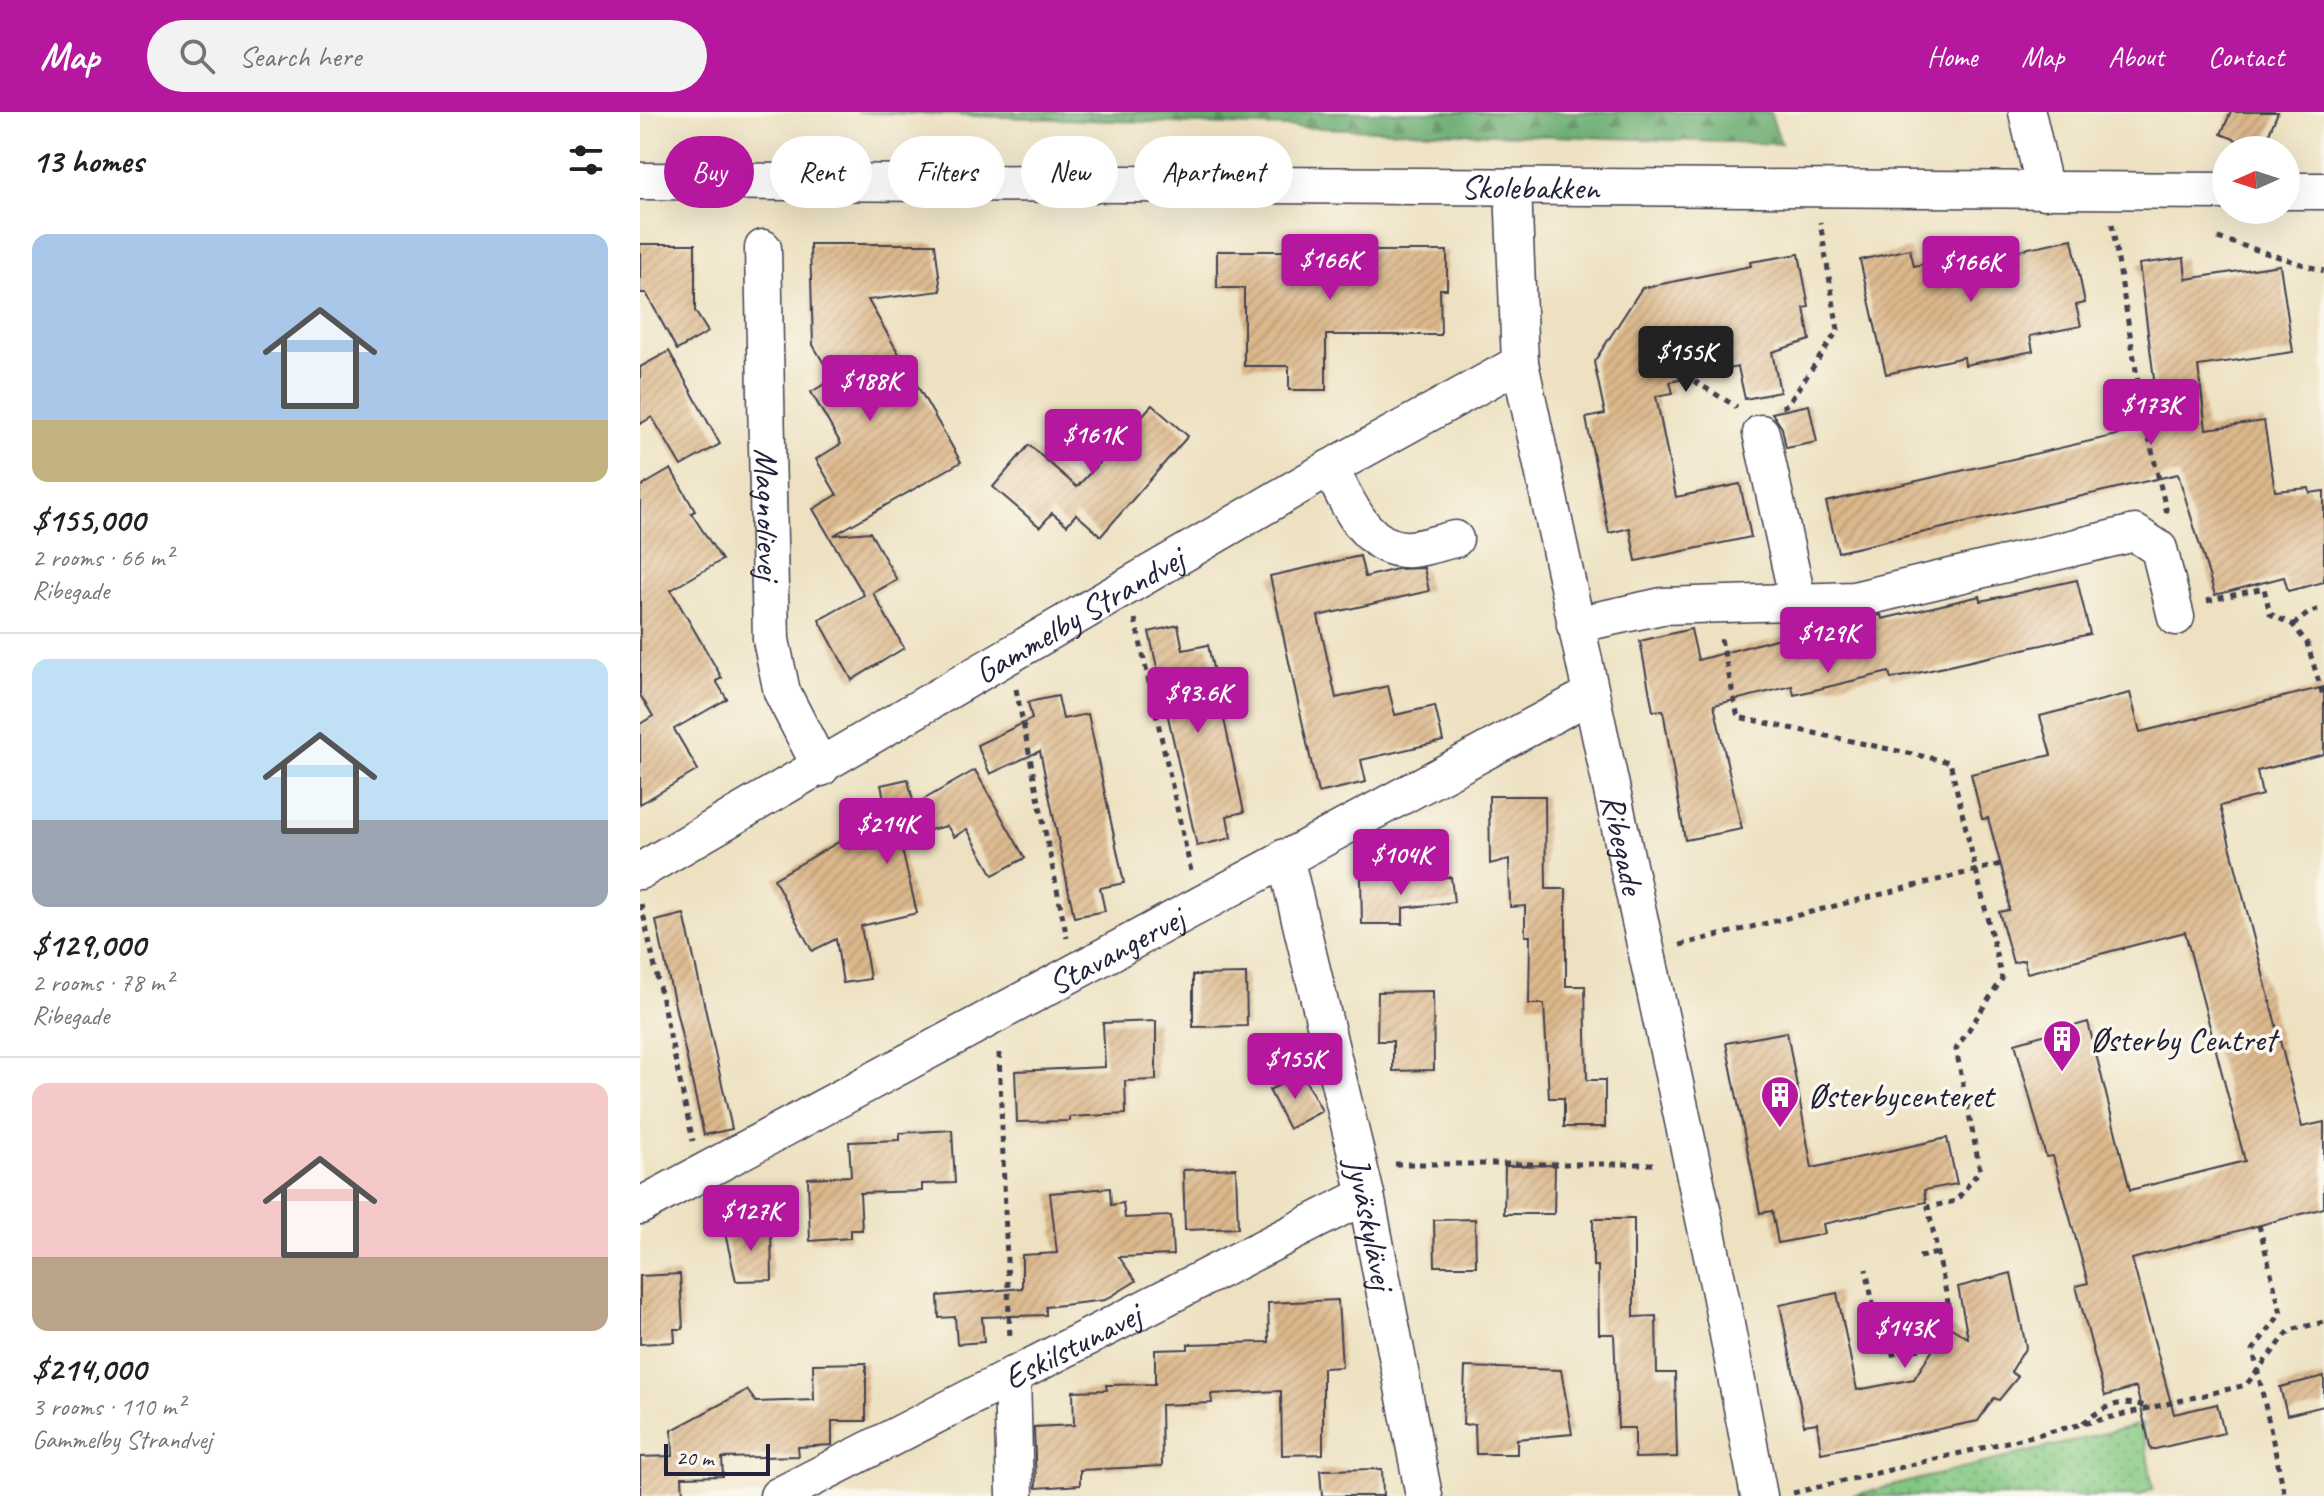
<!DOCTYPE html>
<html lang="en">
<head>
<meta charset="utf-8">
<style>
  body { margin:0; font-family:Caveat,sans-serif; background:#f2f2f2; color:#202124; height:100vh; display:flex; flex-direction:column; font-size:30px; white-space:nowrap }
  * { box-sizing:border-box; margin:0 }
  p { font-size:26px; color:#757577 }
  .icon { flex:none; width:44px; height:44px; fill:none; stroke:currentColor; stroke-width:2; stroke-linecap:round; stroke-linejoin:round }
  .map { position:relative; flex:1; overflow:hidden }
  .details { display:flex; flex-direction:column; background:#fff; width:640px }
  .details>* { flex:none }
  .hud { position:absolute; left:24px; top:24px; width:760px; height:72px; display:flex; gap:16px }
  .needle { width:52px; rotate:267deg }
  .controls { position:absolute; left:1572px; top:24px; display:grid; gap:16px }
  .controls a { display:grid; place-items:center; width:88px; height:88px; border-radius:50%; background:#fff; box-shadow:0 8px 32px #0002; font-size:40px }
  .scale { position:absolute; left:24px; bottom:20px; width:106px; box-sizing:border-box; padding-left:8px; border:4px solid #22223b; border-top:0; font-size:22px; line-height:28px; white-space:nowrap; color:#22223b; -webkit-text-stroke:6px #fbf7ec; paint-order:stroke }
  .price { position:absolute; translate:-50% -68px; padding:0 18px; border-radius:8px; background:#b5179e; color:#fff; font-size:26px; line-height:52px; filter:drop-shadow(0 2px 4px #0008) }
  .price::after { content:''; position:absolute; left:50%; top:48px; width:24px; height:18px; margin-left:-12px; background:inherit; clip-path:polygon(0 0,100% 0,50% 100%) }
  .price.selected { background:#222; color:#fff }
  ul { padding:0; list-style:none }
  li { display:grid; align-content:center; gap:16px; height:424px; padding:0 32px }
  li+li { border-top:2px solid #e0e0e0 }
  li span { display:grid; place-items:center; height:248px; border-radius:16px; color:#555 }
  li>.icon { margin-inline-start:auto }
  span .icon { width:144px; height:144px; fill:#fffc; stroke-width:1 }
  li b { font-size:34px }
  h2 { display:flex; justify-content:space-between; align-items:center; height:96px; padding:0 32px; font-size:34px }
  .chip { padding:0 28px; border-radius:36px; background:#fff; box-shadow:0 8px 32px #0002; font-size:28px; line-height:72px }
  .chip.selected { background:#b5179e; color:#fff }
  header { display:flex; align-items:center; gap:48px; box-sizing:border-box; height:112px; padding:0 40px; background:#b5179e; color:#fff }
  header strong { font-size:38px }
  nav { display:flex; gap:44px; margin-inline-start:auto; font-size:28px }
  .search { width:560px; height:72px; background:#f2f2f2; display:flex; align-items:center; gap:20px; box-sizing:border-box; padding:0 28px; border-radius:44px; color:#757577; font-size:30px }
  main { display:flex; flex:1; min-height:0 }
  .map>svg:first-child { display:block }
  .grass { fill:url(#grass-dots); stroke:#52745e; stroke-width:2 }
  .forest { fill:url(#forest-firs); stroke:#466755; stroke-width:2 }
  .building { fill:url(#building-hatch) }
  .lines { fill:none; stroke-linecap:round; stroke-linejoin:round }
  .minor-casing { stroke:#403f4f; stroke-width:39 }
  .path { stroke:#403f4f; stroke-width:5; stroke-dasharray:6 6; stroke-linecap:butt }
  .minor { stroke:#fff; stroke-width:36 }
  .labels { text-anchor:middle; dominant-baseline:central; stroke-width:7; stroke-linejoin:round; paint-order:stroke }
  .street-label { font-size:34px; fill:#22223b; stroke:#fbf7ec }
  .poi-label { font-size:34px; fill:#22223b; stroke:#fbf7ec; text-anchor:start }
</style>
</head>
<body>
<header>
<strong>Map</strong>
<div class="search"><svg class="icon" aria-label="search" viewBox="0 0 24 24"><circle cx="10" cy="10" r="6"/><path d="M15 15l6 6"/></svg>Search here</div>
<nav><a>Home</a><a>Map</a><a>About</a><a>Contact</a></nav>
</header>
<main>
<section class="details">
<h2>13 homes<svg class="icon" aria-label="filters" viewBox="0 0 24 24"><path d="M4 7h16M4 17h16"/><circle cx="9" cy="7" r="2"/><circle cx="15" cy="17" r="2"/></svg></h2>
<ul>
<li><span style="background:linear-gradient(#a9c7e8 75%,#c2b280 0)"><svg class="icon" aria-label="home" viewBox="0 0 24 24"><path d="M3 11l9-7 9 7M6 9v11h12V9"/></svg></span><div><b>$155,000</b><p>2 rooms · 66 m²</p><p>Ribegade</p></div></li>
<li><span style="background:linear-gradient(#bfe0f5 65%,#9aa5b1 0)"><svg class="icon" aria-label="home" viewBox="0 0 24 24"><path d="M3 11l9-7 9 7M6 9v11h12V9"/></svg></span><div><b>$129,000</b><p>2 rooms · 78 m²</p><p>Ribegade</p></div></li>
<li><span style="background:linear-gradient(#f6c9c9 70%,#b9a48a 0)"><svg class="icon" aria-label="home" viewBox="0 0 24 24"><path d="M3 11l9-7 9 7M6 9v11h12V9"/></svg></span><div><b>$214,000</b><p>3 rooms · 110 m²</p><p>Gammelby Strandvej</p></div></li>
</ul>
</section>
<div class="map">
<svg width="1684" height="1384" viewBox="0 0 1684 1384">
  <defs>
    <pattern id="grass-dots" width="8" height="8" patternUnits="userSpaceOnUse" patternTransform="scale(2)"><rect width="8" height="8" fill="#82c781"/><path d="M2 2h.1M6 6h.1" fill="none" stroke="#6aa16b" stroke-width="1.8" stroke-linecap="round"/></pattern>
    <pattern id="forest-firs" width="22" height="20" patternUnits="userSpaceOnUse" patternTransform="scale(2)"><rect width="22" height="20" fill="#69ac6f"/><path d="M5 1l3.5 6h-7zM16 11l3.5 6h-7z" fill="#568c5c"/></pattern>
    <pattern id="building-hatch" width="6" height="6" patternUnits="userSpaceOnUse" patternTransform="scale(2)"><rect width="6" height="6" fill="#dbb78b"/><path d="M-1 1l2-2M0 6l6-6M5 7l2-2" fill="none" stroke="#bc9d79"/></pattern>
  </defs>
  <rect width="100%" height="100%" fill="#fbf7ec"/>
  <filter id="ink" filterUnits="userSpaceOnUse"><feTurbulence type="fractalNoise" baseFrequency=".0125" numOctaves="2"/><feDisplacementMap in="SourceGraphic" scale="16" xChannelSelector="R" yChannelSelector="G"/><feConvolveMatrix kernelMatrix="1 2 1 2 8 2 1 2 1" color-interpolation-filters="sRGB"/></filter>
  <filter id="wash" filterUnits="userSpaceOnUse"><feTurbulence type="fractalNoise" baseFrequency=".006" numOctaves="4" result="noise"/><feDisplacementMap in="SourceGraphic" scale="32" xChannelSelector="R" yChannelSelector="G"/><feGaussianBlur stdDeviation="1.8" result="paint"/><feColorMatrix in="noise" values="0 0 0 0 0 0 0 0 0 0 0 0 0 0 0 0 0 1.4 0 .05"/><feComposite in="paint" operator="in"/></filter>
  <g filter="url(#wash)">
    <rect width="100%" height="100%" fill="#ede1c1"/>
    <!-- grass -->
    <polygon class="grass" points="1502,1312 1513,1377 1498,1384 1211,1384"/>
    <!-- forest -->
    <polygon class="forest" points="217,0 1130,0 1141,32"/>
    <g id="blocks">
      <!-- building -->
      <g class="building">
        <polygon points="1591,0 1638,0 1622,38 1581,22"/>
        <polygon points="1432,127 1445,191 1436,193 1441,214 1390,224 1393,239 1325,253 1324,245 1246,262 1220,148 1270,137 1274,154 1348,138 1350,144"/>
        <polygon points="0,132 55,132 55,199 68,220 37,238 6,181 0,181"/>
        <polygon points="170,132 295,132 301,179 228,188 321,350 194,423 230,420 257,468 233,481 264,536 212,568 179,508 224,483 173,397 197,383 176,347 201,332 171,280 193,267 173,233"/>
        <polygon points="577,139 807,139 807,177 800,177 801,223 686,223 686,278 649,278 649,254 604,254 604,176 577,176"/>
        <polygon points="1159,142 1169,195 1164,196 1170,228 1132,240 1140,280 1105,287 1098,255 1030,270 1033,281 1016,284 1036,385 1100,372 1111,425 996,449 990,416 969,421 946,306 965,302 954,250 1002,176 1111,154 1110,150"/>
        <polygon points="1544,146 1546,167 1640,153 1653,240 1558,254 1566,317 1624,309 1635,379 1669,376 1670,381 1684,379 1684,470 1648,479 1644,465 1575,483 1538,362 1198,440 1186,390 1520,313 1499,152"/>
        <polygon points="29,239 80,332 41,354 12,305 0,312 0,255"/>
        <polygon points="512,293 548,324 461,424 436,402 427,413 412,401 400,415 353,375 389,333 437,375"/>
        <polygon points="1169,293 1177,330 1146,336 1142,316 1132,301"/>
        <polygon points="31,357 55,399 51,401 82,448 31,478 82,566 76,569 87,587 34,617 58,658 0,692 0,612 13,604 0,583 0,375"/>
        <polygon points="720,444 725,465 757,457 784,456 789,479 678,504 696,586 748,574 755,603 795,594 803,629 721,648 726,670 678,681 630,464"/>
        <polygon points="1437,468 1450,522 1251,567 1249,560 1154,583 1152,574 1074,593 1102,717 1045,728 1023,598 1013,599 1000,529 1051,517 1058,548 1191,512 1241,503 1242,507 1340,484 1341,489"/>
        <polygon points="538,513 543,538 568,533 604,700 587,704 591,726 557,734 509,520"/>
        <polygon points="1684,575 1684,642 1617,659 1622,683 1580,694 1662,1015 1684,1010 1684,1096 1492,1147 1534,1302 1577,1292 1584,1321 1511,1338 1496,1275 1465,1284 1436,1174 1448,1171 1413,1044 1406,1045 1375,931 1448,910 1490,1078 1605,1049 1545,820 1387,861 1384,848 1373,851 1359,800 1369,798 1368,780 1348,706 1342,707 1331,662 1411,643 1400,604 1490,581 1500,620"/>
        <polygon points="418,584 423,607 448,602 484,771 460,776 465,799 434,805 400,639 350,662 337,633 392,607 388,590"/>
        <polygon points="335,658 385,746 353,763 327,717 314,725 307,714 259,725 277,801 221,814 230,867 203,871 196,827 172,839 134,767 209,724 207,717 226,713 225,704 247,699 241,673 268,667 274,693"/>
        <polygon points="849,684 905,684 906,777 926,777 926,874 945,874 947,968 965,968 965,1015 924,1015 924,986 909,986 904,892 889,892 890,824 885,824 885,794 870,795 869,747 850,752"/>
        <polygon points="811,765 814,790 763,796 763,812 722,812 721,766"/>
        <polygon points="44,802 92,1017 64,1023 16,809"/>
        <polygon points="606,862 607,914 553,915 553,863"/>
        <polygon points="793,879 794,958 753,959 753,929 737,929 738,880"/>
        <polygon points="516,909 516,968 485,969 486,1002 430,1005 430,1009 377,1010 375,959 465,955 463,911"/>
        <polygon points="1147,920 1172,1056 1307,1026 1317,1072 1284,1078 1286,1090 1183,1112 1185,1122 1138,1131 1132,1099 1120,1101 1086,931"/>
        <polygon points="662,962 682,999 649,1017 629,978"/>
        <polygon points="312,1018 315,1071 282,1072 282,1079 220,1081 222,1118 210,1118 210,1126 170,1129 168,1066 211,1064 209,1030 260,1028 260,1021"/>
        <polygon points="915,1053 914,1102 864,1102 865,1054"/>
        <polygon points="596,1056 598,1116 545,1118 543,1058"/>
        <polygon points="470,1076 471,1093 483,1091 485,1106 531,1104 533,1143 479,1145 496,1169 465,1188 406,1195 406,1203 342,1205 344,1230 317,1232 315,1205 299,1206 298,1184 382,1176 382,1143 417,1141 410,1081"/>
        <polygon points="835,1107 836,1154 795,1154 794,1108"/>
        <polygon points="953,1107 994,1107 994,1205 1016,1204 1017,1261 1035,1261 1037,1345 995,1346 995,1316 978,1316 974,1222 959,1222 958,1154 953,1154"/>
        <polygon points="131,1116 132,1168 96,1169 84,1117"/>
        <polygon points="1371,1161 1386,1235 1371,1260 1378,1265 1359,1288 1354,1286 1338,1309 1181,1341 1177,1311 1164,1313 1140,1193 1197,1181 1217,1278 1274,1267 1308,1214 1328,1226 1318,1175"/>
        <polygon points="40,1162 43,1217 34,1217 35,1230 0,1232 0,1164"/>
        <polygon points="698,1188 702,1255 683,1256 683,1342 642,1343 641,1279 571,1282 572,1291 521,1293 522,1354 440,1358 440,1373 396,1376 394,1315 434,1313 433,1279 467,1278 466,1273 515,1272 515,1238 548,1237 548,1232 629,1230 628,1191"/>
        <polygon points="226,1251 226,1309 192,1309 192,1333 158,1335 159,1344 82,1346 83,1364 42,1365 43,1384 0,1384 0,1345 33,1344 32,1318 107,1278 116,1290 174,1288 173,1252"/>
        <polygon points="825,1255 921,1258 932,1322 877,1327 877,1342 836,1342 835,1312 823,1313"/>
        <polygon points="1684,1264 1684,1294 1647,1303 1640,1275"/>
        <polygon points="742,1357 743,1384 682,1384 680,1358"/>
      </g>
    </g>
  </g>
  <g filter="url(#ink)">
    <use href="#blocks" fill-opacity="0" stroke="#403f4f" stroke-width="2"/>
    <g class="lines">
      <!-- minor casing -->
      <g class="minor-casing">
        <g id="minor">
          <polyline points="1387,0 1405,79"/>
          <path id="s1" d="M0,69l1586,10"/>
          <path id="s2" d="M873,75l7,176 200,930 39,203"/>
          <polyline points="1646,79 1684,79"/>
          <path id="s3" d="M123,136l8,392 11,52 39,76"/>
          <polyline points="1121,321 1158,490"/>
          <path d="M690,356c17,32 36,85 81,81 14,-1 29,-7 44,-10"/>
          <polyline points="935,513 1022,494 1214,488 1495,421 1519,437 1536,505"/>
          <path id="s4" d="M645,745l81,338 58,301"/>
          <path id="s5" d="M0,759l690,-403 190,-105"/>
          <path id="s6" d="M0,1094l950,-511"/>
          <polyline points="372,1263 375,1384"/>
          <path id="s7" d="M138,1384l588,-301"/>
        </g>
      </g>
      <!-- path -->
      <g class="path">
        <polyline points="1472,112 1503,301 1527,401"/>
        <polyline points="1578,126 1684,159"/>
        <polyline points="1054,269 1097,295"/>
        <polyline points="1142,295 1148,292 1198,218 1180,110"/>
        <polyline points="1567,489 1624,476 1630,502 1653,513 1667,531 1684,587"/>
        <polyline points="495,507 551,759"/>
        <polyline points="1653,513 1670,500 1684,496"/>
        <polyline points="1081,527 1098,605 1310,650 1362,867 1316,937 1340,1058 1316,1089 1288,1095 1309,1195 1280,1237 1248,1243 1242,1237 1226,1157"/>
        <polyline points="376,577 427,826"/>
        <polyline points="1,792 53,1029"/>
        <polyline points="1040,833 1361,752"/>
        <polyline points="359,941 370,1227"/>
        <polyline points="755,1052 1014,1052"/>
        <polyline points="1619,1113 1641,1201 1613,1238 1645,1384"/>
        <polyline points="1279,1145 1298,1141"/>
        <path d="M1443,1311c23,-19 38,-24 67,-16"/>
        <polyline points="1153,1381 1606,1273 1650,1218 1684,1210"/>
      </g>
      <!-- minor -->
      <use href="#minor" class="minor"/>
    </g>
  </g>
  <!-- icons -->
  <defs>
    <g id="building-pin" transform="scale(2)"><path d="M0 17L-7.5 6A9.5 9.5 0 1 1 7.5 6Z" fill="#b5179e" stroke="#fbf7ec"/><path d="M-4-6H4V6H1V3H-1V6H-4ZM-2.5-4.3h1.7v1.8h-1.7ZM.8-4.3h1.7v1.8H.8ZM-2.5-1h1.7V.8h-1.7ZM.8-1h1.7V.8H.8Z" fill="#fff"/></g>
  </defs>
  <g fill-rule="evenodd">
    <use href="#building-pin" x="1422" y="927"/>
    <use href="#building-pin" x="1140" y="983"/>
  </g>
  <g class="labels">
    <!-- street labels -->
    <g class="street-label">
      <text stroke="none"><textPath href="#s1" startOffset="890">Skolebakken</textPath></text>
      <text stroke="none"><textPath href="#s3" startOffset="266">Magnolievej</textPath></text>
      <text stroke="none"><textPath href="#s5" startOffset="508">Gammelby Strandvej</textPath></text>
      <text stroke="none"><textPath href="#s2" startOffset="668">Ribegade</textPath></text>
      <text stroke="none"><textPath href="#s6" startOffset="540">Stavangervej</textPath></text>
      <text stroke="none"><textPath href="#s4" startOffset="376">Jyväskylävej</textPath></text>
      <text stroke="none"><textPath href="#s7" startOffset="330">Eskilstunavej</textPath></text>
    </g>
    <!-- poi labels -->
    <g class="poi-label">
      <text x="1450" y="927">Østerby Centret</text>
      <text x="1168" y="983">Østerbycenteret</text>
    </g>
  </g>
</svg>
<div class="controls">
<a><svg class="needle" viewBox="-14 -14 28 28"><path d="M0-13l5 13h-10z" fill="#e53935"/><path d="M0 13l5-13h-10z" fill="#757577"/></svg></a>
</div>
<div class="scale">20 m</div>
<b class="price" style="left:690px;top:190px">$166K</b>
<b class="price" style="left:1331px;top:192px">$166K</b>
<b class="price selected" style="left:1046px;top:282px">$155K</b>
<b class="price" style="left:230px;top:311px">$188K</b>
<b class="price" style="left:1511px;top:335px">$173K</b>
<b class="price" style="left:453px;top:365px">$161K</b>
<b class="price" style="left:1188px;top:563px">$129K</b>
<b class="price" style="left:558px;top:623px">$93.6K</b>
<b class="price" style="left:247px;top:754px">$214K</b>
<b class="price" style="left:761px;top:785px">$104K</b>
<b class="price" style="left:655px;top:989px">$155K</b>
<b class="price" style="left:111px;top:1141px">$127K</b>
<b class="price" style="left:1265px;top:1258px">$143K</b>
<div class="hud">
<a class="chip selected">Buy</a>
<a class="chip">Rent</a>
<a class="chip">Filters</a>
<a class="chip">New</a>
<a class="chip">Apartment</a>
</div>
</div>
</main>
</body>
</html>
